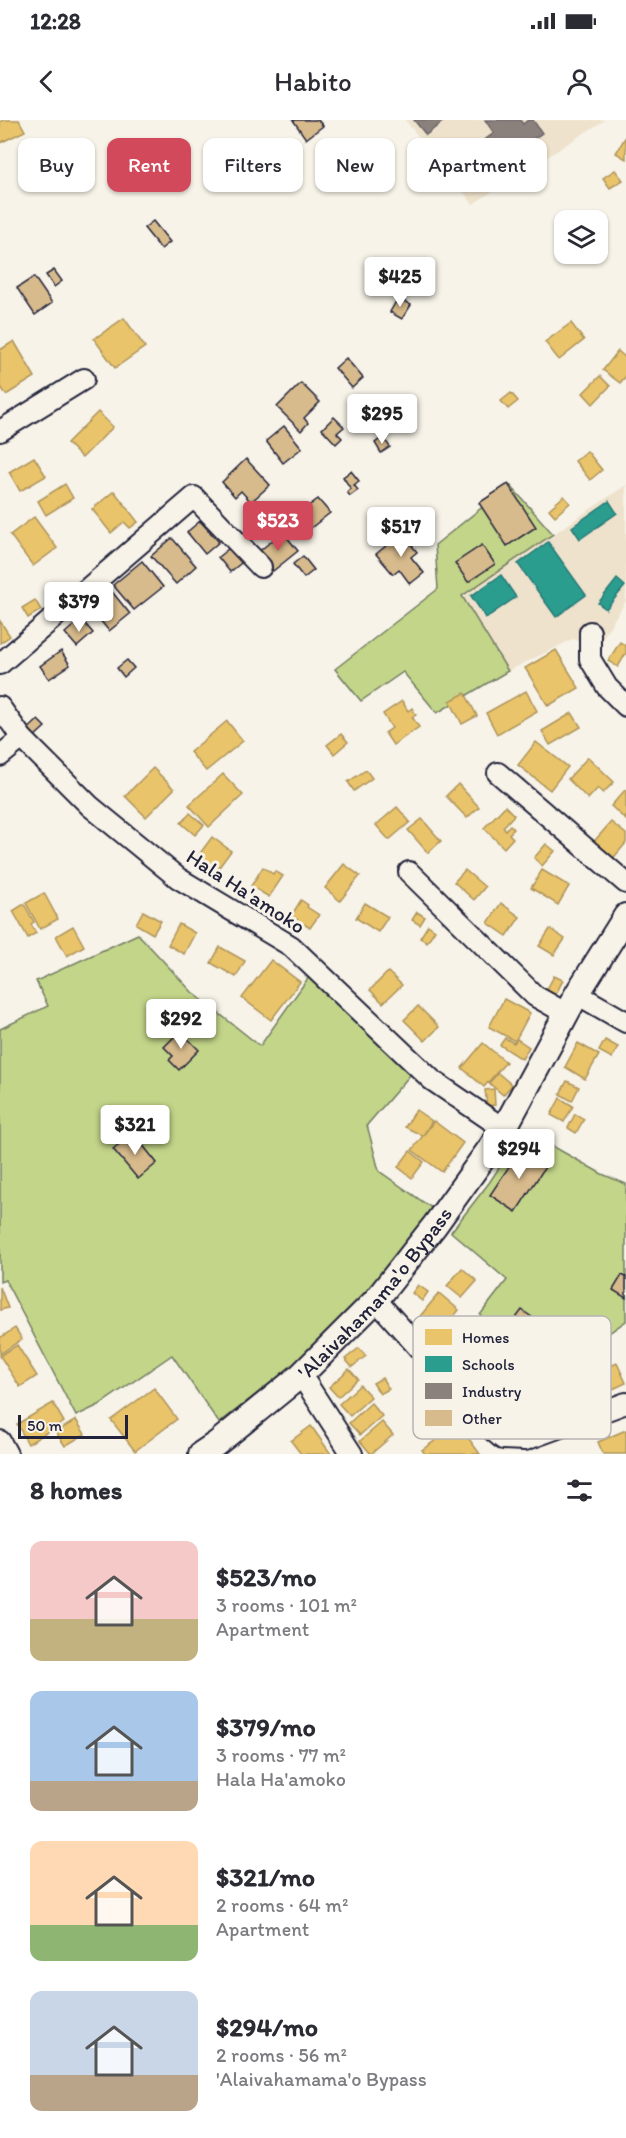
<!DOCTYPE html>
<html lang="en">
<head>
<meta charset="utf-8">
<style>
  body { margin:0; font-family:Itim,sans-serif; background:#f7f7f7; color:#2b2b33; height:100vh; display:flex; flex-direction:column; font-size:22px; white-space:nowrap }
  * { box-sizing:border-box; margin:0 }
  p { font-size:20px; color:#7c7c81 }
  .icon { flex:none; width:33px; height:33px; fill:none; stroke:currentColor; stroke-width:2; stroke-linecap:round; stroke-linejoin:round }
  .map { position:relative; height:1334px; overflow:hidden }
  .side { display:flex; flex-direction:column; background:#fff; flex:1 }
  .side>* { flex:none }
  .hud { position:absolute; left:18px; top:18px; width:591px; height:54px; display:flex; gap:12px }
  .tools { position:absolute; left:554px; top:90px; display:grid; gap:12px }
  .tools a { display:grid; place-items:center; width:54px; height:54px; border-radius:12px; background:#fff; box-shadow:0 2px 4px #0004; font-size:30px }
  .scale { position:absolute; left:18px; bottom:15px; width:110px; box-sizing:border-box; padding-left:6px; border:3px solid #22223b; border-top:0; font-size:16px; line-height:21px; white-space:nowrap; color:#22223b; -webkit-text-stroke:4px #f7f3e8; paint-order:stroke }
  .price { position:absolute; translate:-50% -51px; padding:0 14px; border-radius:6px; background:#fff; color:#222; font-size:20px; line-height:39px; filter:drop-shadow(0 2px 3px #0008) }
  .price::after { content:''; position:absolute; left:50%; top:36px; width:18px; height:14px; margin-left:-9px; background:inherit; clip-path:polygon(0 0,100% 0,50% 100%) }
  .price.on { background:#d1495b; color:#fff }
  ul { padding:0; list-style:none }
  li { display:flex; align-items:center; gap:18px; height:150px; padding:0 30px }
  li span { display:grid; place-items:center; flex:none; width:168px; height:120px; border-radius:12px; color:#555 }
  li>.icon { margin-inline-start:auto }
  span .icon { width:72px; height:72px; fill:#fffc; stroke-width:1 }
  li b { font-size:26px }
  h2 { display:flex; justify-content:space-between; align-items:center; height:72px; padding:0 30px; font-size:26px }
  .tag { padding:0 21px; border-radius:12px; background:#fff; box-shadow:0 2px 4px #0004; font-size:21px; line-height:54px }
  .tag.on { background:#d1495b; color:#fff }
  .status { display:flex; justify-content:space-between; align-items:center; height:42px; padding:0 30px; background:#fff; direction:ltr }
  .status svg { height:16px; fill:currentColor }
  header { display:flex; justify-content:space-between; align-items:center; height:78px; padding:0 30px; background:#fff; font-size:27px; font-weight:600 }
  .map>svg:first-child { display:block }
  .built { fill:#eee2cc }
  .green { fill:#c3d589; stroke:#727c62; stroke-width:1.5 }
  .homes { fill:#e9c46a; stroke:#ad935c; stroke-width:1.5 }
  .schools { fill:#2a9d8f; stroke:#287876; stroke-width:1.5 }
  .industry { fill:#8a817c; stroke:#6b6468; stroke-width:1.5 }
  .building { fill:#d8bb8c; stroke:#22223b; stroke-width:1.5 }
  .lines { fill:none; stroke-linecap:round; stroke-linejoin:round }
  .minor-casing { stroke:#22223b; stroke-width:24 }
  .major-casing { stroke:#22223b; stroke-width:28 }
  .minor { stroke:#f7f3e8; stroke-width:20 }
  .major { stroke:#f7f3e8; stroke-width:24 }
  .labels { text-anchor:middle; dominant-baseline:central; stroke-width:6; stroke-linejoin:round; paint-order:stroke }
  .street-label { font-size:21px; fill:#22223b; stroke:#f7f3e8 }
  .key { fill:#f7f3e8; stroke:#b7b4b4; stroke-width:1.5 }
  .key-label { font-size:16px; fill:#22223b }
</style>
</head>
<body>
<div class="status"><b>12:28</b><svg viewBox="0 0 49 12"><path d="M0 12V9h3v3zM5 12V6h3v6zM10 12V3h3v9zM15 12V0h3v12zM26 1h20v11H26zM47 4h2v5h-2z"/></svg></div>
<header><svg class="icon" aria-label="back" viewBox="0 0 24 24"><path d="M15 5l-7 7 7 7"/></svg>Habito<svg class="icon" aria-label="person" viewBox="0 0 24 24"><circle cx="12" cy="8" r="4"/><path d="M4 21q1-7 8-7t8 7"/></svg></header>
<div class="map">
<svg width="626" height="1334" viewBox="0 0 626 1334">
  <rect width="100%" height="100%" fill="#f7f3e8"/>
  <filter id="ink" filterUnits="userSpaceOnUse"><feTurbulence type="fractalNoise" baseFrequency=".0167" numOctaves="2"/><feDisplacementMap in="SourceGraphic" scale="12" xChannelSelector="R" yChannelSelector="G"/><feConvolveMatrix kernelMatrix="1 2 1 2 8 2 1 2 1" color-interpolation-filters="sRGB"/></filter>
  <g filter="url(#ink)">
    <!-- built -->
    <g class="built">
      <polygon points="405,0 605,0 473,84"/>
      <polygon points="626,365 626,481 596,528 573,519 508,551 462,476"/>
    </g>
    <!-- green -->
    <g class="green">
      <polygon points="510,365 553,414 462,476 508,551 437,593 403,552 361,581 335,549 438,469 435,425"/>
      <polygon points="138,814 192,872 260,926 311,854 411,954 367,1005 379,1051 433,1089 367,1172 294,1246 219,1303 172,1235 99,1285 76,1296 5,1160 0,1162 0,909 48,886 36,861"/>
      <polygon points="524,1010 602,1054 626,1064 626,1201 539,1262 480,1195 507,1160 451,1112 489,1063"/>
    </g>
    <!-- homes -->
    <g class="homes">
      <polygon points="3,0 19,0 25,11 0,23 0,2"/>
      <polygon points="626,16 626,39 616,33"/>
      <polygon points="615,50 623,60 610,68 603,58"/>
      <polygon points="124,198 145,227 115,248 94,219"/>
      <polygon points="571,203 584,220 559,240 545,222"/>
      <polygon points="14,221 35,257 6,275 0,265 0,230"/>
      <polygon points="618,231 626,238 626,256 620,263 603,250"/>
      <polygon points="600,256 610,266 593,284 583,273"/>
      <polygon points="511,273 518,281 508,289 501,281"/>
      <polygon points="98,292 113,307 82,338 67,323"/>
      <polygon points="587,331 602,350 590,360 575,341"/>
      <polygon points="34,337 46,356 20,371 9,352"/>
      <polygon points="65,364 73,378 46,395 38,381"/>
      <polygon points="114,371 138,402 130,408 124,402 111,413 92,389"/>
      <polygon points="564,376 570,383 555,396 549,389"/>
      <polygon points="34,397 57,428 33,446 10,415"/>
      <polygon points="35,480 41,490 28,498 22,488"/>
      <polygon points="0,501 10,516 0,523"/>
      <polygon points="620,522 626,526 626,533 618,547 608,541"/>
      <polygon points="556,530 579,568 548,586 525,548"/>
      <polygon points="526,571 537,591 497,614 486,593"/>
      <polygon points="465,573 477,596 462,604 450,581"/>
      <polygon points="402,581 408,591 412,588 416,595 412,597 419,607 393,625 385,613 392,608 383,594"/>
      <polygon points="572,593 581,607 550,625 542,611"/>
      <polygon points="227,601 243,621 206,651 190,632"/>
      <polygon points="341,614 348,622 334,634 327,625"/>
      <polygon points="536,622 568,647 550,670 518,645"/>
      <polygon points="588,637 614,662 603,673 598,668 588,679 568,659"/>
      <polygon points="153,648 174,669 146,697 125,676"/>
      <polygon points="366,650 372,658 354,671 348,662"/>
      <polygon points="223,654 243,675 209,707 189,685"/>
      <polygon points="458,664 479,687 467,698 446,676"/>
      <polygon points="625,670 626,671 626,700 611,686"/>
      <polygon points="505,686 514,695 503,707 505,710 510,705 514,709 509,714 513,718 504,728 484,708"/>
      <polygon points="397,687 410,702 389,720 376,705"/>
      <polygon points="190,693 204,705 195,715 181,703"/>
      <polygon points="422,699 441,721 428,733 408,710"/>
      <polygon points="611,702 626,714 626,723 610,742 591,725"/>
      <polygon points="212,717 231,731 217,750 198,736"/>
      <polygon points="546,724 555,731 542,746 534,738"/>
      <polygon points="344,744 360,756 340,781 325,768"/>
      <polygon points="263,747 273,754 275,751 283,756 269,777 251,766"/>
      <polygon points="465,750 485,767 474,780 454,762"/>
      <polygon points="542,750 569,766 558,785 531,768"/>
      <polygon points="44,773 58,799 40,809 26,783"/>
      <polygon points="301,780 308,785 307,787 319,795 310,808 291,796"/>
      <polygon points="365,783 388,797 378,812 356,798"/>
      <polygon points="501,783 520,797 507,816 488,803"/>
      <polygon points="24,784 34,802 31,804 36,813 28,818 13,791"/>
      <polygon points="143,791 161,801 153,814 136,804"/>
      <polygon points="417,792 425,797 420,805 412,800"/>
      <polygon points="179,804 195,813 184,834 168,825"/>
      <polygon points="428,805 435,810 427,822 420,818"/>
      <polygon points="73,806 84,826 67,836 56,816"/>
      <polygon points="550,809 565,819 554,835 539,826"/>
      <polygon points="220,827 245,841 236,857 211,843"/>
      <polygon points="271,840 300,862 271,900 242,878"/>
      <polygon points="388,852 402,865 383,883 370,870"/>
      <polygon points="554,856 563,860 555,876 546,871"/>
      <polygon points="504,879 530,893 515,921 489,907"/>
      <polygon points="418,886 439,907 425,921 404,900"/>
      <polygon points="505,918 514,923 517,919 529,927 522,939 500,925"/>
      <polygon points="605,920 618,927 612,938 599,931"/>
      <polygon points="483,923 506,942 484,967 462,948"/>
      <polygon points="578,923 599,935 585,959 565,947"/>
      <polygon points="498,953 512,965 503,975 489,963"/>
      <polygon points="567,961 579,967 572,981 560,974"/>
      <polygon points="494,969 495,985 487,986 485,970"/>
      <polygon points="560,978 573,986 564,1002 551,995"/>
      <polygon points="416,990 432,1001 423,1016 405,1007"/>
      <polygon points="575,994 584,999 576,1013 568,1008"/>
      <polygon points="434,1001 463,1023 442,1052 412,1030"/>
      <polygon points="410,1031 424,1042 412,1058 398,1047"/>
      <polygon points="462,1148 477,1161 462,1178 447,1166"/>
      <polygon points="418,1165 428,1172 422,1181 412,1173"/>
      <polygon points="0,1167 8,1188 0,1190"/>
      <polygon points="439,1173 459,1190 437,1217 417,1200"/>
      <polygon points="15,1208 22,1219 0,1234 0,1218"/>
      <polygon points="17,1225 37,1256 20,1267 0,1236"/>
      <polygon points="359,1228 366,1236 352,1247 345,1239"/>
      <polygon points="617,1243 626,1263 613,1269 604,1249"/>
      <polygon points="349,1249 358,1259 338,1277 329,1267"/>
      <polygon points="382,1258 389,1269 380,1274 373,1263"/>
      <polygon points="360,1265 371,1277 350,1296 339,1284"/>
      <polygon points="154,1268 177,1299 135,1331 111,1300"/>
      <polygon points="53,1283 64,1302 28,1324 17,1304"/>
      <polygon points="371,1283 382,1296 360,1315 349,1303"/>
      <polygon points="76,1300 85,1314 65,1326 56,1312"/>
      <polygon points="382,1302 393,1315 371,1334 360,1321"/>
      <polygon points="311,1306 331,1334 301,1334 291,1321"/>
      <polygon points="453,1308 459,1316 464,1312 480,1334 425,1334 422,1330"/>
      <polygon points="626,1310 626,1334 603,1334 598,1322"/>
    </g>
    <!-- schools -->
    <g class="schools">
      <polygon points="609,381 617,393 580,419 572,407"/>
      <polygon points="548,422 586,475 556,497 518,444"/>
      <polygon points="501,455 516,477 486,498 471,476"/>
      <polygon points="617,459 625,466 606,489 598,483"/>
    </g>
    <!-- industry -->
    <g class="industry">
      <polygon points="414,0 445,0 426,15"/>
      <polygon points="485,0 520,0 523,4 528,0 533,0 542,13 494,46 479,24 494,13"/>
      <polygon points="446,24 469,52 458,61 435,33"/>
    </g>
    <!-- building -->
    <g class="building">
      <polygon points="293,0 318,0 323,6 306,19"/>
      <polygon points="153,101 170,122 161,129 144,108"/>
      <polygon points="54,150 62,161 54,167 46,155"/>
      <polygon points="34,157 52,183 35,195 17,168"/>
      <polygon points="398,178 411,185 402,199 390,192"/>
      <polygon points="346,238 363,258 352,268 335,248"/>
      <polygon points="301,263 320,282 304,298 308,303 301,311 277,287"/>
      <polygon points="334,297 344,307 337,313 342,318 336,324 322,309"/>
      <polygon points="284,306 302,328 283,343 266,321"/>
      <polygon points="383,317 390,327 381,333 375,323"/>
      <polygon points="246,339 270,365 251,382 241,371 235,377 222,362"/>
      <polygon points="351,351 359,361 354,365 358,370 350,376 347,372 351,369 343,357"/>
      <polygon points="508,364 536,407 507,426 479,383"/>
      <polygon points="318,379 330,393 307,411 295,396"/>
      <polygon points="200,401 219,422 205,434 187,412"/>
      <polygon points="283,412 298,431 273,451 258,432"/>
      <polygon points="402,413 417,432 411,437 424,453 410,464 399,449 393,454 376,434"/>
      <polygon points="172,418 196,446 176,464 151,436"/>
      <polygon points="233,425 245,440 230,452 218,437"/>
      <polygon points="482,425 495,444 468,462 455,443"/>
      <polygon points="303,436 314,450 304,458 293,444"/>
      <polygon points="142,441 163,467 134,490 113,465"/>
      <polygon points="105,463 130,494 109,511 84,481"/>
      <polygon points="81,499 93,513 77,527 65,513"/>
      <polygon points="61,531 70,545 49,559 40,546"/>
      <polygon points="127,540 134,548 124,557 117,548"/>
      <polygon points="38,600 45,607 33,618 27,610"/>
      <polygon points="180,911 199,930 179,950 169,940 173,936 164,927"/>
      <polygon points="133,1013 157,1043 138,1059 113,1029"/>
      <polygon points="522,1027 547,1044 516,1092 490,1075"/>
      <polygon points="622,1155 626,1157 626,1178 613,1170"/>
      <polygon points="522,1190 537,1201 521,1223 506,1211"/>
    </g>
    <g class="lines">
      <!-- minor casing -->
      <g class="minor-casing">
        <g id="minor">
          <polyline points="0,311 84,259"/>
          <polyline points="590,512 590,539 607,567 626,586"/>
          <polyline points="0,544 194,377 261,447"/>
          <polyline points="0,587 22,618 90,686 178,758 291,826 432,960 504,1009"/>
          <polyline points="0,636 22,618"/>
          <polyline points="498,653 626,763"/>
          <polyline points="409,752 535,876 567,894"/>
          <polyline points="577,874 626,902"/>
          <polyline points="376,1180 490,1308 503,1319 525,1320 626,1283"/>
          <polyline points="301,1255 352,1334"/>
          <polyline points="0,1321 7,1334"/>
        </g>
      </g>
      <!-- major casing -->
      <g class="major-casing">
        <g id="major">
          <path id="s1" d="M201,1334l15,-10 85,-69 75,-75 59,-75 69,-96 73,-135 49,-78"/>
        </g>
      </g>
      <!-- minor -->
      <use href="#minor" class="minor"/>
      <!-- major -->
      <use href="#major" class="major"/>
    </g>
  </g>
  <g class="labels">
    <!-- street labels -->
    <g class="street-label">
      <text transform="translate(246 771) rotate(33)">Hala Ha'amoko</text>
      <text stroke="none"><textPath href="#s1" startOffset="238">'Alaivahamama'o Bypass</textPath></text>
    </g>
  </g>
  <!-- legend -->
  <rect x="413" y="1196" width="198" height="123" rx="9" class="key"/>
  <rect x="425" y="1209" width="27" height="16" fill="#e9c46a"/>
  <rect x="425" y="1236" width="27" height="16" fill="#2a9d8f"/>
  <rect x="425" y="1263" width="27" height="16" fill="#8a817c"/>
  <rect x="425" y="1290" width="27" height="16" fill="#d8bb8c"/>
  <g class="key-label">
    <text x="462" y="1223">Homes</text>
    <text x="462" y="1250">Schools</text>
    <text x="462" y="1277">Industry</text>
    <text x="462" y="1304">Other</text>
  </g>
</svg>
<div class="tools">
<a><svg class="icon" aria-label="layers" viewBox="0 0 24 24"><path d="M12 4l9 5-9 5-9-5zM3 14l9 5 9-5"/></svg></a>
</div>
<div class="scale">50 m</div>
<b class="price" style="left:400px;top:188px">$425</b>
<b class="price" style="left:382px;top:325px">$295</b>
<b class="price on" style="left:278px;top:432px">$523</b>
<b class="price" style="left:401px;top:438px">$517</b>
<b class="price" style="left:79px;top:513px">$379</b>
<b class="price" style="left:181px;top:930px">$292</b>
<b class="price" style="left:135px;top:1036px">$321</b>
<b class="price" style="left:519px;top:1060px">$294</b>
<div class="hud">
<a class="tag">Buy</a>
<a class="tag on">Rent</a>
<a class="tag">Filters</a>
<a class="tag">New</a>
<a class="tag">Apartment</a>
</div>
</div>
<section class="side">
<h2>8 homes<svg class="icon" aria-label="filters" viewBox="0 0 24 24"><path d="M4 7h16M4 17h16"/><circle cx="9" cy="7" r="2"/><circle cx="15" cy="17" r="2"/></svg></h2>
<ul>
<li><span style="background:linear-gradient(#f6c9c9 65%,#c2b280 0)"><svg class="icon" aria-label="home" viewBox="0 0 24 24"><path d="M3 11l9-7 9 7M6 9v11h12V9"/></svg></span><div><b>$523/mo</b><p>3 rooms · 101 m²</p><p>Apartment</p></div></li>
<li><span style="background:linear-gradient(#a9c7e8 75%,#b9a48a 0)"><svg class="icon" aria-label="home" viewBox="0 0 24 24"><path d="M3 11l9-7 9 7M6 9v11h12V9"/></svg></span><div><b>$379/mo</b><p>3 rooms · 77 m²</p><p>Hala Ha'amoko</p></div></li>
<li><span style="background:linear-gradient(#ffd9b3 70%,#8fb573 0)"><svg class="icon" aria-label="home" viewBox="0 0 24 24"><path d="M3 11l9-7 9 7M6 9v11h12V9"/></svg></span><div><b>$321/mo</b><p>2 rooms · 64 m²</p><p>Apartment</p></div></li>
<li><span style="background:linear-gradient(#c9d6e8 70%,#b9a48a 0)"><svg class="icon" aria-label="home" viewBox="0 0 24 24"><path d="M3 11l9-7 9 7M6 9v11h12V9"/></svg></span><div><b>$294/mo</b><p>2 rooms · 56 m²</p><p>'Alaivahamama'o Bypass</p></div></li>
</ul>
</section>
</body>
</html>
